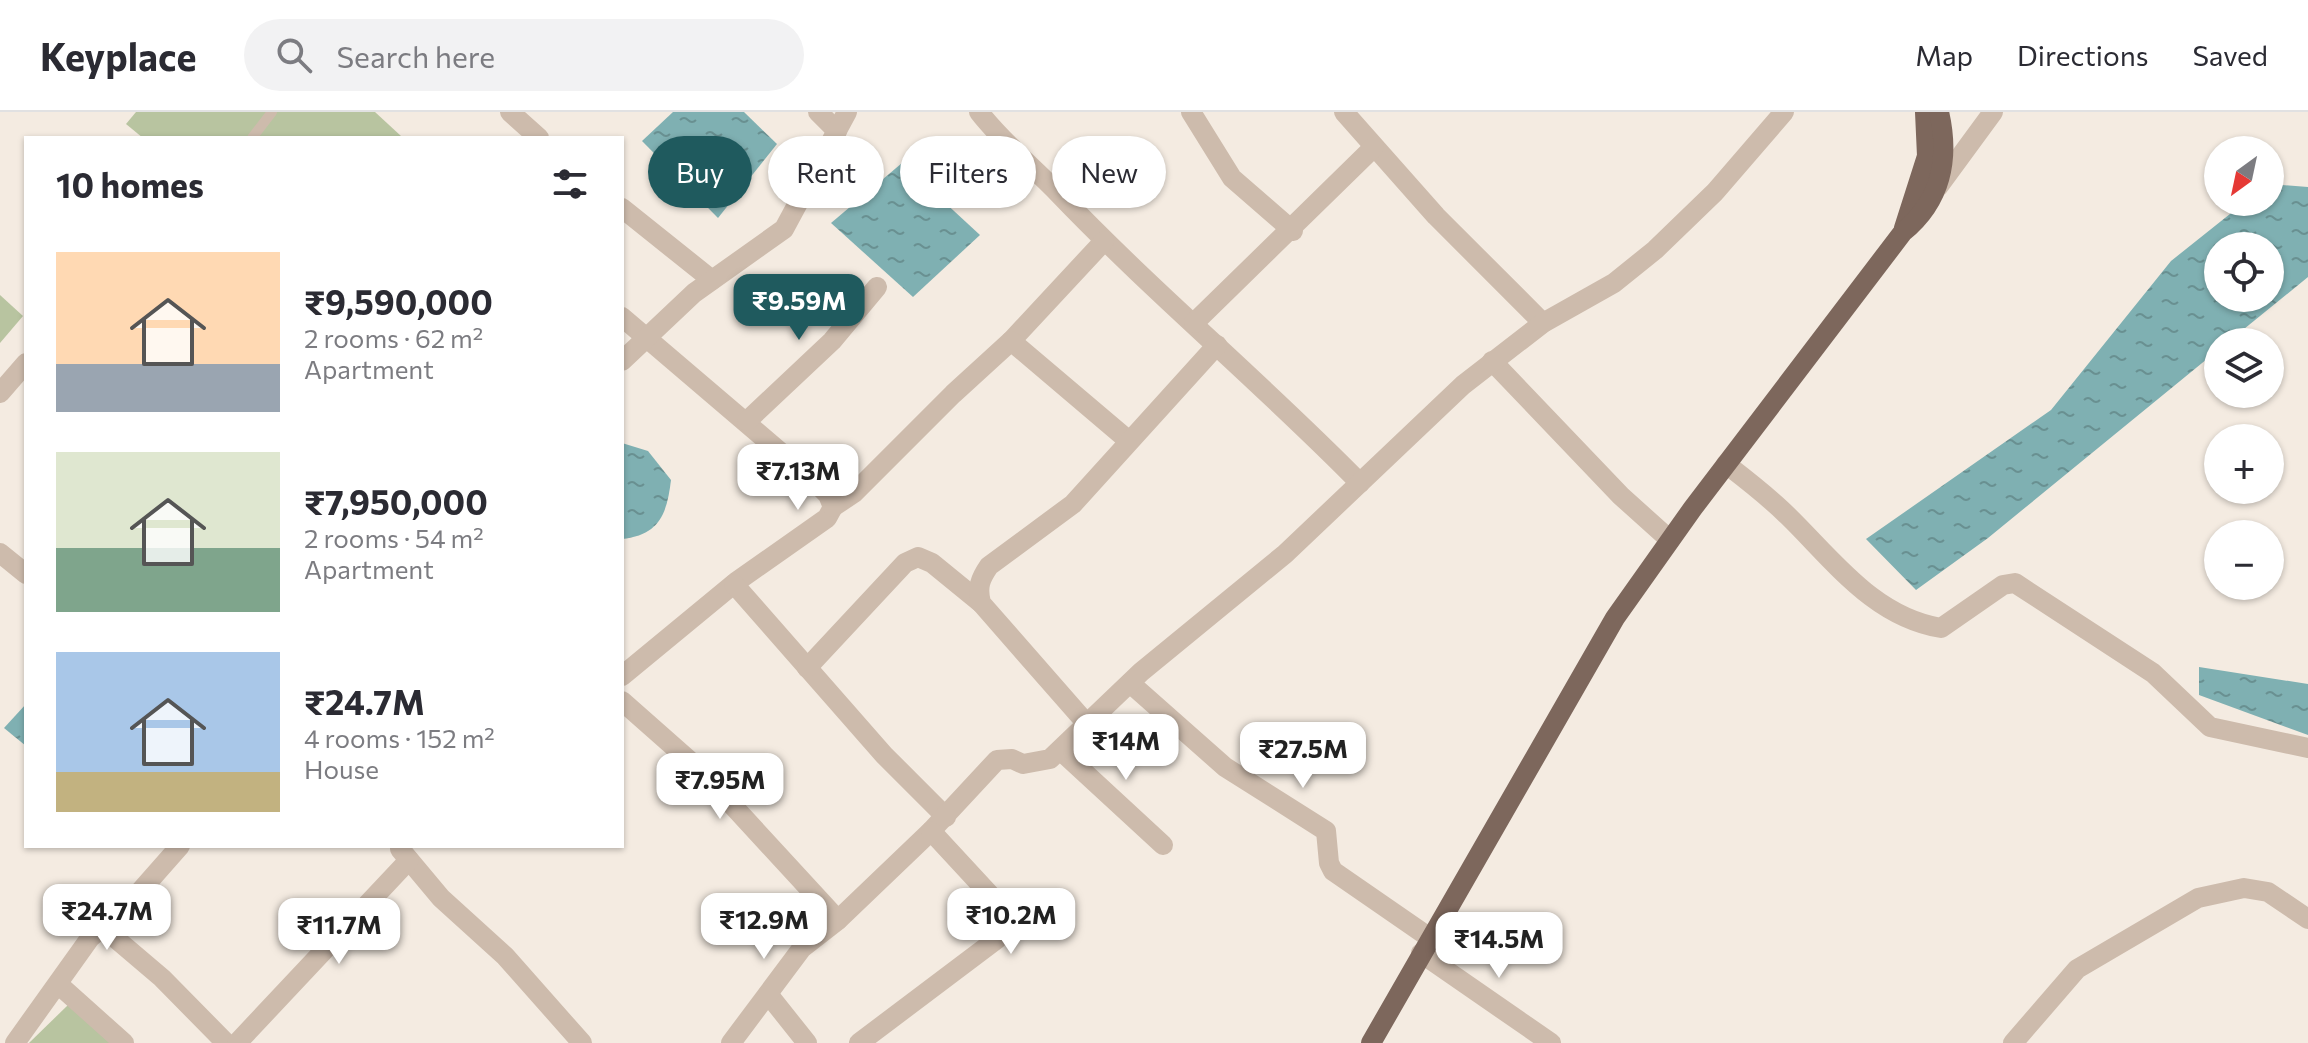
<!DOCTYPE html>
<html lang="en">
<head>
<meta charset="utf-8">
<style>
  body { margin:0; font-family:Commissioner,sans-serif; background:#f2f2f3; color:#2b2b33; height:100vh; display:flex; flex-direction:column; font-size:30px; white-space:nowrap }
  * { box-sizing:border-box; margin:0 }
  p { font-size:26px; color:#7c7c81 }
  .icon { flex:none; width:44px; height:44px; fill:none; stroke:currentColor; stroke-width:2; stroke-linecap:round; stroke-linejoin:round }
  .map { position:relative; flex:1; overflow:hidden }
  .drawer { position:absolute; left:24px; top:24px; width:600px; height:712px; display:flex; flex-direction:column; background:#fff; border-radius:0px; box-shadow:0 2px 6px #0004 }
  .drawer>* { flex:none }
  .hud { position:absolute; left:648px; top:24px; width:760px; height:72px; display:flex; gap:16px }
  .needle { width:52px; rotate:213deg }
  .buttons { position:absolute; left:2204px; top:24px; display:grid; gap:16px }
  .buttons a { display:grid; place-items:center; width:80px; height:80px; border-radius:50%; background:#fff; box-shadow:0 2px 6px #0004; font-size:40px }
  .price { position:absolute; translate:-50% -68px; padding:0 18px; border-radius:16px; background:#fff; color:#222; font-size:26px; line-height:52px; filter:drop-shadow(0 2px 4px #0008) }
  .price::after { content:''; position:absolute; left:50%; top:48px; width:24px; height:18px; margin-left:-12px; background:inherit; clip-path:polygon(0 0,100% 0,50% 100%) }
  .price.active { background:#1f5a5e; color:#fff }
  ul { padding:0; list-style:none }
  li { display:flex; align-items:center; gap:24px; height:200px; padding:0 32px }
  li span { display:grid; place-items:center; flex:none; width:224px; height:160px; border-radius:0px; color:#555 }
  li>.icon { margin-inline-start:auto }
  span .icon { width:96px; height:96px; fill:#fffc; stroke-width:1 }
  li b { font-size:34px }
  h2 { display:flex; justify-content:space-between; align-items:center; height:96px; padding:0 32px; font-size:34px }
  .tag { padding:0 28px; border-radius:36px; background:#fff; box-shadow:0 2px 6px #0004; font-size:28px; line-height:72px }
  .tag.active { background:#1f5a5e; color:#fff }
  header { display:flex; align-items:center; gap:48px; box-sizing:border-box; height:112px; padding:0 40px; background:#fff; border-bottom:2px solid #e1e1e2 }
  header strong { font-size:38px }
  nav { display:flex; gap:44px; margin-inline-start:auto; font-size:28px }
  .search { width:560px; height:72px; background:#f2f2f3; display:flex; align-items:center; gap:20px; box-sizing:border-box; padding:0 28px; border-radius:44px; color:#7c7c81; font-size:30px }
  .map>svg:first-child { display:block }
  .green { fill:#b8c4a0 }
  .water { fill:url(#water-ripples); fill-rule:evenodd }
  .lines { fill:none; stroke-linecap:round; stroke-linejoin:round }
  .service { stroke:#cdbbac; stroke-width:10 }
  .minor { stroke:#cdbbac; stroke-width:20 }
  .tertiary { stroke:#cdbbac; stroke-width:20 }
  .primary { stroke:#7d675c; stroke-width:20 }
</style>
</head>
<body>
<header>
<strong>Keyplace</strong>
<div class="search"><svg class="icon" aria-label="search" viewBox="0 0 24 24"><circle cx="10" cy="10" r="6"/><path d="M15 15l6 6"/></svg>Search here</div>
<nav><a>Map</a><a>Directions</a><a>Saved</a></nav>
</header>
<div class="map">
<svg width="2308" height="931" viewBox="0 0 2308 931">
  <defs>
    <pattern id="water-ripples" width="26" height="14" patternUnits="userSpaceOnUse" patternTransform="scale(2)"><rect width="26" height="14" fill="#7fb0b2"/><path d="M2 4q2-2 4 0t4 0M15 11q2-2 4 0t4 0" fill="none" stroke="#699091"/></pattern>
  </defs>
  <rect width="100%" height="100%" fill="#f4ebe1"/>
  <!-- green -->
  <g class="green">
    <polygon points="136,0 375,0 401,24 143,26 126,12"/>
    <polygon points="0,183 23,204 0,231"/>
    <polygon points="68,893 110,931 29,931"/>
  </g>
  <!-- water -->
  <g class="water">
    <polygon points="673,0 744,0 777,32 718,106 642,29"/>
    <polygon points="902,51 980,123 913,185 831,111"/>
    <path d="M2270,72l38,3v90l-80,65h-10v8l-230,188 -72,52 -50,-51 185,-129 120,-149 74,-59h25zM2270,134v52h-52v-52z"/>
    <path d="M622,331l26,8 23,29c-4,33 -11,55 -49,59z"/>
    <polygon points="2199,555 2308,572 2308,623 2199,583"/>
    <polygon points="26,592 26,634 4,616"/>
  </g>
  <g class="lines">
    <!-- service -->
    <polyline class="service" points="252,26 272,0"/>
    <!-- minor -->
    <g class="minor">
      <polyline points="510,0 539,26"/>
      <polyline points="818,0 837,19"/>
      <path d="M979,0c24,31 54,55 81,83 96,100 203,189 300,288"/>
      <polyline points="1191,0 1232,66 1293,119"/>
      <polyline points="1344,0 1436,104 1543,211"/>
      <polyline points="622,96 712,168"/>
      <polyline points="622,205 812,367 828,383 833,395 827,406 736,470 622,564"/>
      <polyline points="1194,211 1374,35"/>
      <polyline points="1011,229 1104,129"/>
      <polyline points="622,249 694,181 784,117 847,0"/>
      <polyline points="1492,249 1621,384 1670,428"/>
      <polyline points="0,281 26,251"/>
      <polyline points="747,309 832,229 877,175"/>
      <path d="M1726,352c22,17 43,33 62,52 46,45 86,101 153,112l62,-43 12,-2 138,90 57,54 98,21"/>
      <polyline points="833,395 854,381 953,282 1011,229 1129,329"/>
      <polyline points="0,441 26,462"/>
      <polyline points="734,472 884,643 946,705"/>
      <polyline points="807,556 905,451 918,445 932,451 981,491"/>
      <polyline points="1130,571 1225,655 1326,719 1329,751 1333,759 1430,826"/>
      <polyline points="622,589 699,657 838,808"/>
      <path d="M1087,612l-106,-121c-4,-16 -1,-24 8,-37l84,-62 144,-159"/>
      <polyline points="1060,638 1163,733"/>
      <polyline points="403,734 400,737 441,786 505,844 582,931"/>
      <polyline points="102,815 162,866 226,931"/>
      <polyline points="1421,841 1551,931"/>
      <polyline points="58,872 124,931"/>
      <polyline points="768,882 807,931"/>
      <polyline points="15,931 90,826 128,793 180,734"/>
      <polyline points="237,931 409,748"/>
      <polyline points="731,931 802,836 838,808 931,719 997,648 1012,647 1023,652 1050,647 1141,560 1285,442 1463,273 1543,211 1614,171 1655,138 1715,80 1784,0"/>
      <polyline points="859,931 997,827 1007,808 1005,799 931,719"/>
      <polyline points="2013,931 2077,857 2198,786 2244,776 2268,780 2308,807"/>
    </g>
    <!-- tertiary -->
    <polyline class="tertiary" points="1938,75 1993,0"/>
    <!-- primary -->
    <g class="primary">
      <polyline points="1904,116 1927,44 1925,0"/>
      <path d="M1371,931l244,-425 78,-110 210,-276c38,-31 47,-73 36,-120"/>
    </g>
  </g>
</svg>
<div class="buttons">
<a><svg class="needle" viewBox="-14 -14 28 28"><path d="M0-13l5 13h-10z" fill="#e53935"/><path d="M0 13l5-13h-10z" fill="#7c7c81"/></svg></a>
<a><svg class="icon" aria-label="locate" viewBox="0 0 24 24"><circle cx="12" cy="12" r="6"/><path d="M12 2v4M12 18v4M2 12h4M18 12h4"/></svg></a>
<a><svg class="icon" aria-label="layers" viewBox="0 0 24 24"><path d="M12 4l9 5-9 5-9-5zM3 14l9 5 9-5"/></svg></a>
<a>+</a>
<a>−</a>
</div>
<b class="price active" style="left:799px;top:230px">₹9.59M</b>
<b class="price" style="left:798px;top:400px">₹7.13M</b>
<b class="price" style="left:1126px;top:670px">₹14M</b>
<b class="price" style="left:1303px;top:678px">₹27.5M</b>
<b class="price" style="left:720px;top:709px">₹7.95M</b>
<b class="price" style="left:107px;top:840px">₹24.7M</b>
<b class="price" style="left:1011px;top:844px">₹10.2M</b>
<b class="price" style="left:764px;top:849px">₹12.9M</b>
<b class="price" style="left:339px;top:854px">₹11.7M</b>
<b class="price" style="left:1499px;top:868px">₹14.5M</b>
<div class="hud">
<a class="tag active">Buy</a>
<a class="tag">Rent</a>
<a class="tag">Filters</a>
<a class="tag">New</a>
</div>
<section class="drawer">
<h2>10 homes<svg class="icon" aria-label="filters" viewBox="0 0 24 24"><path d="M4 7h16M4 17h16"/><circle cx="9" cy="7" r="2"/><circle cx="15" cy="17" r="2"/></svg></h2>
<ul>
<li><span style="background:linear-gradient(#ffd9b3 70%,#9aa5b1 0)"><svg class="icon" aria-label="home" viewBox="0 0 24 24"><path d="M3 11l9-7 9 7M6 9v11h12V9"/></svg></span><div><b>₹9,590,000</b><p>2 rooms · 62 m²</p><p>Apartment</p></div></li>
<li><span style="background:linear-gradient(#dfe7d0 60%,#7fa58c 0)"><svg class="icon" aria-label="home" viewBox="0 0 24 24"><path d="M3 11l9-7 9 7M6 9v11h12V9"/></svg></span><div><b>₹7,950,000</b><p>2 rooms · 54 m²</p><p>Apartment</p></div></li>
<li><span style="background:linear-gradient(#a9c7e8 75%,#c2b280 0)"><svg class="icon" aria-label="home" viewBox="0 0 24 24"><path d="M3 11l9-7 9 7M6 9v11h12V9"/></svg></span><div><b>₹24.7M</b><p>4 rooms · 152 m²</p><p>House</p></div></li>
</ul>
</section>
</div>
</body>
</html>
